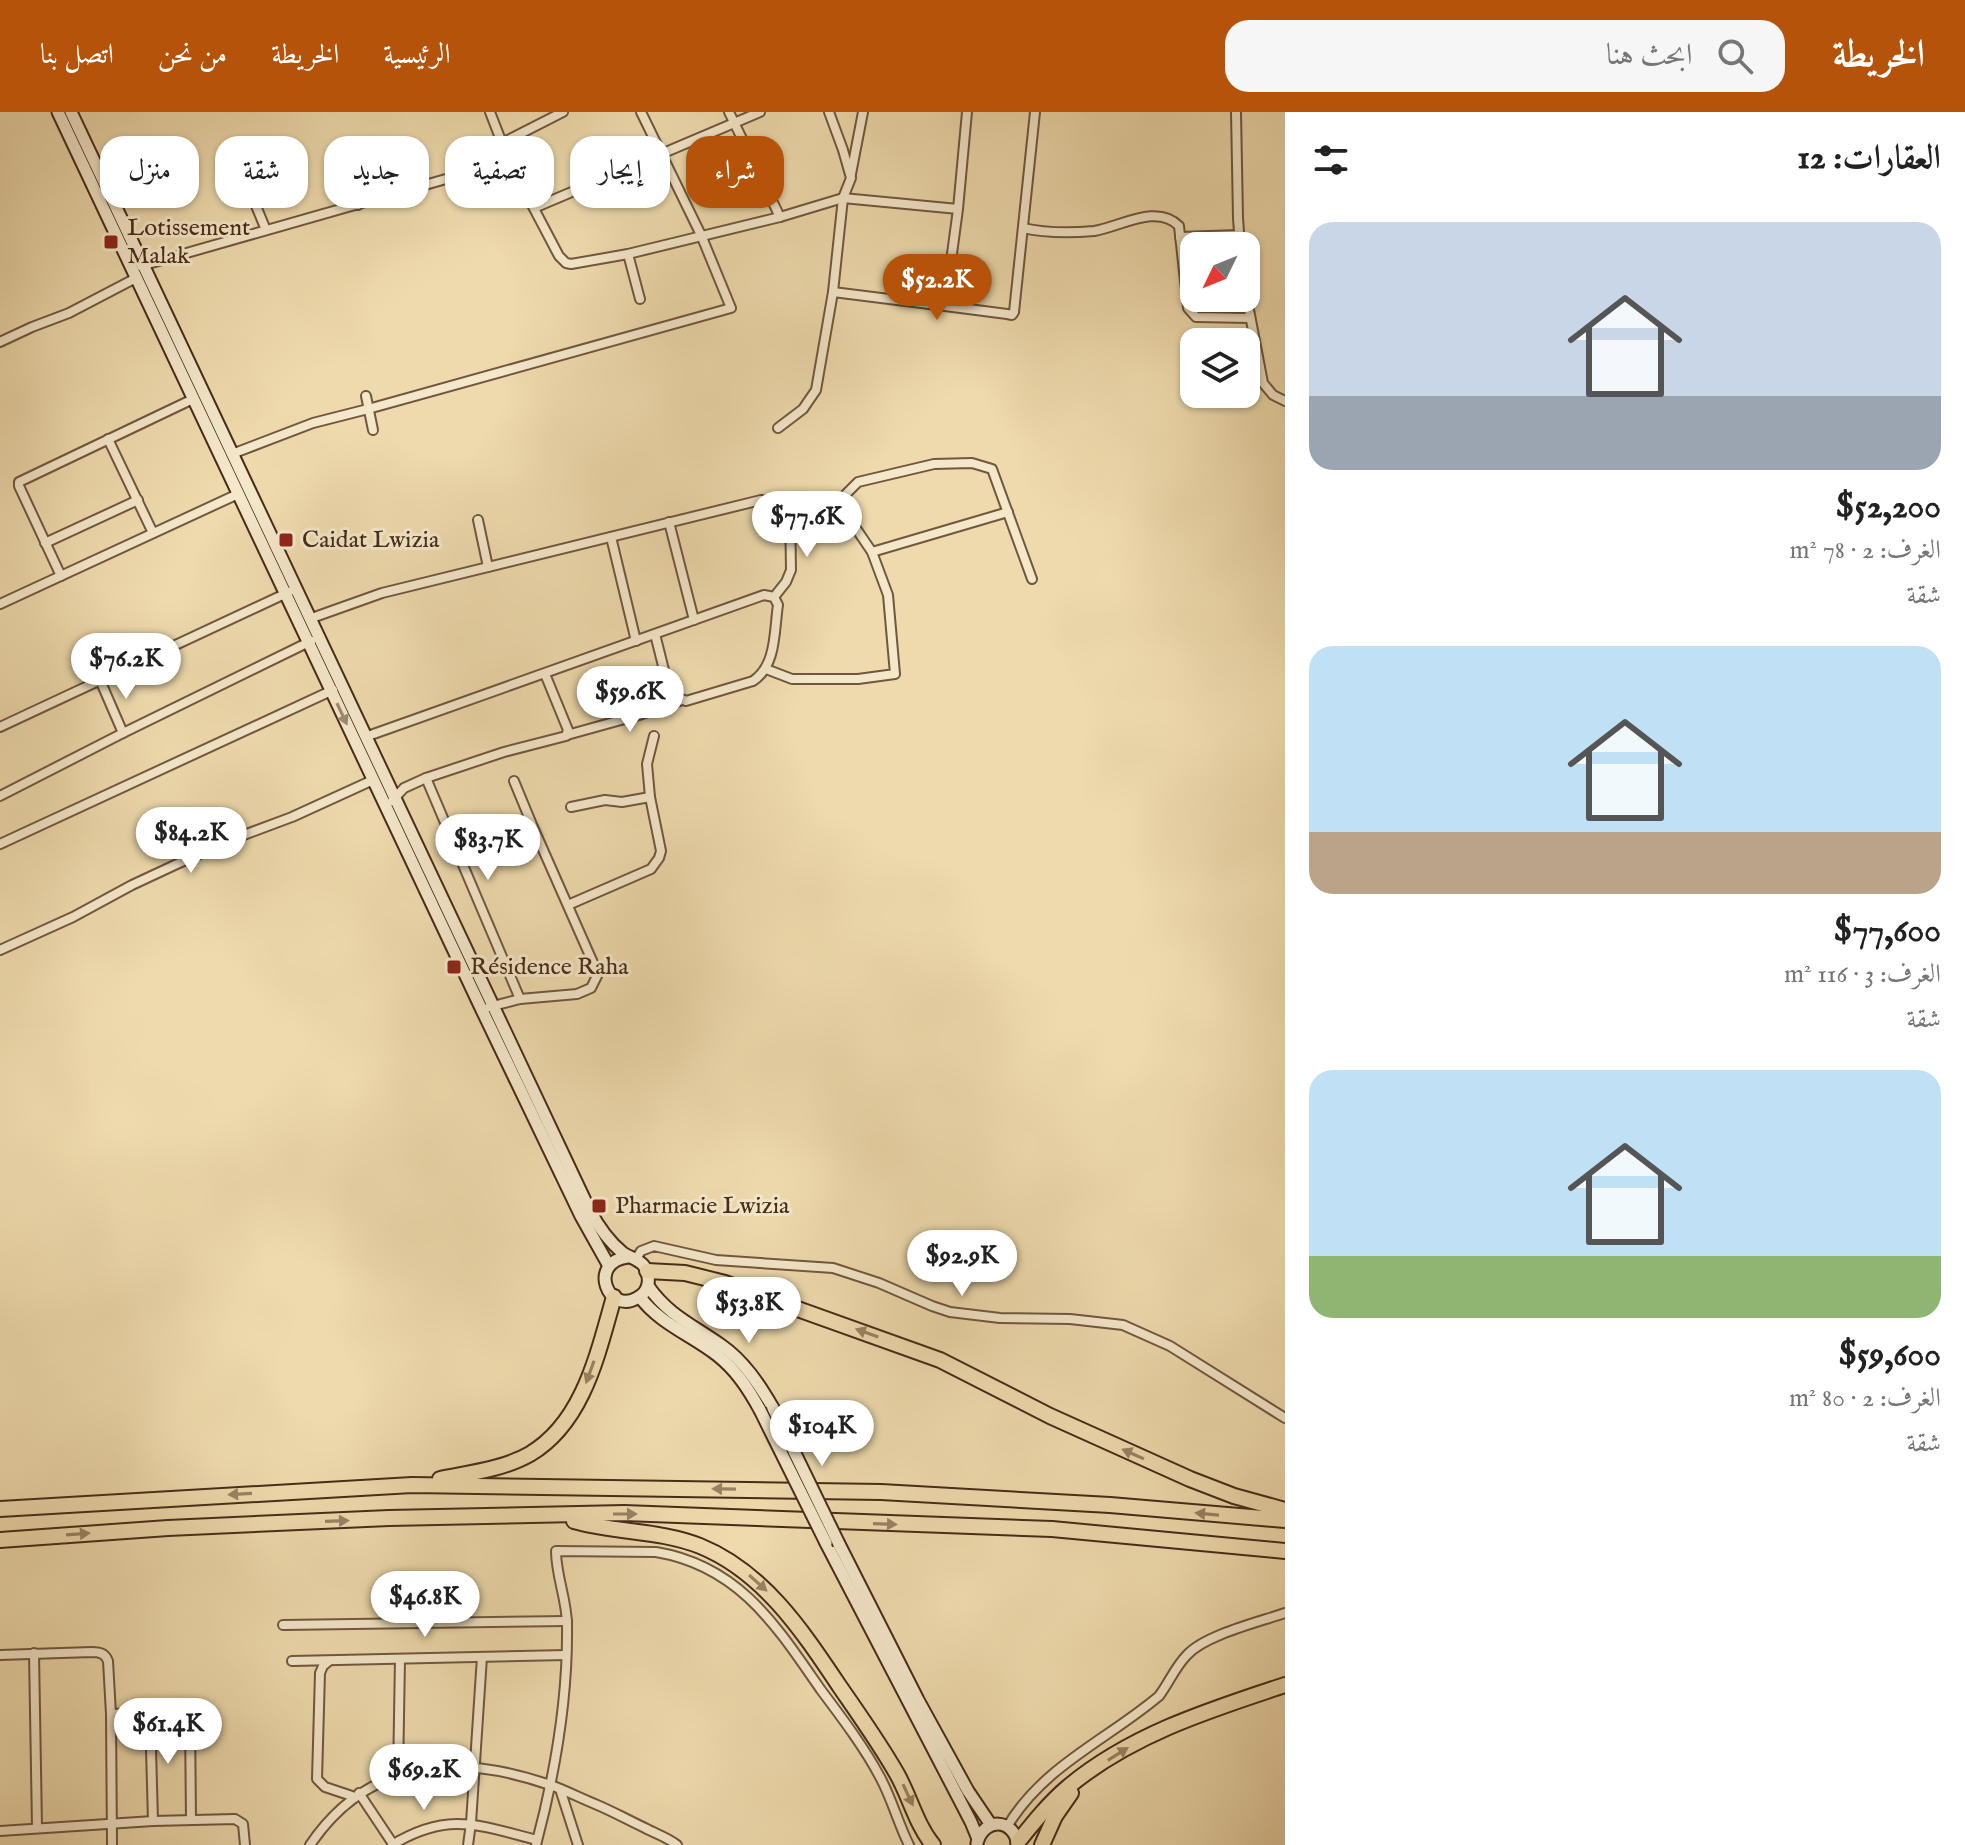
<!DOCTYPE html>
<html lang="ar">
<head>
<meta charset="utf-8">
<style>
  body { margin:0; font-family:"IM FELL English",Amiri,serif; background:#f6f6f6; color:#222; direction:rtl; height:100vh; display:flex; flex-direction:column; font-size:30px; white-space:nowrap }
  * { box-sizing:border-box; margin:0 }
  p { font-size:26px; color:#767676 }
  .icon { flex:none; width:44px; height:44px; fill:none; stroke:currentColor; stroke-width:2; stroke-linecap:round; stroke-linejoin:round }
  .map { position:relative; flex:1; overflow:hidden; direction:ltr }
  .sheet { display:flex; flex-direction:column; background:#fff; width:680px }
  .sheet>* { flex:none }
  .hud { position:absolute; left:24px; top:24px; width:760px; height:72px; direction:rtl; display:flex; gap:16px }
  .needle { width:52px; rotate:227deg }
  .buttons { position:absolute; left:1180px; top:120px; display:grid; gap:16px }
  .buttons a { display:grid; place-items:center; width:80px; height:80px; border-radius:16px; background:#fff; box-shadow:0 2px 6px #0004; font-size:40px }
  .price { position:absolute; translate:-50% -68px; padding:0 18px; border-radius:28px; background:#fff; color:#222; font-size:26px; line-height:52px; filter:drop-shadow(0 2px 4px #0008) }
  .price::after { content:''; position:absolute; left:50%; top:48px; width:24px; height:18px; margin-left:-12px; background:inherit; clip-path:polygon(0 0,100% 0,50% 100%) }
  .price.selected { background:#b45309; color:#fff }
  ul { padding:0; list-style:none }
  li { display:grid; align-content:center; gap:16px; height:424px; padding:0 24px }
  li span { display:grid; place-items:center; height:248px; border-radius:24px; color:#555 }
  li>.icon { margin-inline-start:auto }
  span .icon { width:144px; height:144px; fill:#fffc; stroke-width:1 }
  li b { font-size:34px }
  h2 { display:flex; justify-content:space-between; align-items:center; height:96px; padding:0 24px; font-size:34px }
  .pill { padding:0 28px; border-radius:24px; background:#fff; box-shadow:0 2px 6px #0004; font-size:28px; line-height:72px }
  .pill.selected { background:#b45309; color:#fff }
  header { display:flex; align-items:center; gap:48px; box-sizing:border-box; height:112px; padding:0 40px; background:#b45309; color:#fff }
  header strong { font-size:38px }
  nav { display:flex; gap:44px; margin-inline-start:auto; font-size:28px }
  .search { width:560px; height:72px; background:#f6f6f6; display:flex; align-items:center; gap:20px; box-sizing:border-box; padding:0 28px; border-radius:24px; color:#767676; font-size:30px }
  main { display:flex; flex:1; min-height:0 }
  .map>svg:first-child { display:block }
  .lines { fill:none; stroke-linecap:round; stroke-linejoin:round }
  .street-casing { stroke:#71573d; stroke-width:12 }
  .secondary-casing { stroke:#472b18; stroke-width:15 }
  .highway-casing { stroke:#472b18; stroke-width:18 }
  .street { stroke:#f4e7ca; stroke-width:8 }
  .secondary { stroke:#f4e7ca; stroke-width:11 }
  .highway { stroke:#eedaad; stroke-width:14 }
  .secondary-bridge-casing { stroke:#472b18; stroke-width:15; stroke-linecap:butt }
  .secondary-bridge { stroke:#f4e7ca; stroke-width:11 }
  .oneway { fill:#9e8971 }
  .oneway2 { fill:#9a8262 }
  .poi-dot { fill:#8f2418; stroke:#f4e7ca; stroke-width:3 }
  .labels { text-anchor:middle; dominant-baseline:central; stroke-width:6; stroke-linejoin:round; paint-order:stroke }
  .poi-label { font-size:24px; fill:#472b18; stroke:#f4e7ca; text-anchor:start }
</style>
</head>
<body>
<header>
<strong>الخريطة</strong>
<div class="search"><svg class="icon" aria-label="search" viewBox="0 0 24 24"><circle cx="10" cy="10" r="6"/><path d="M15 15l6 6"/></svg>ابحث هنا</div>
<nav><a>الرئيسية</a><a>الخريطة</a><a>من نحن</a><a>اتصل بنا</a></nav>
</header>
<main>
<section class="sheet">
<h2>العقارات: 12<svg class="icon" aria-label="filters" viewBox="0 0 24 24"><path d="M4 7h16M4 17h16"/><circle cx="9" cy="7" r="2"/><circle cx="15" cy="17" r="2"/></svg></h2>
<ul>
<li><span style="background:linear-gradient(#c9d6e8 70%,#9aa5b1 0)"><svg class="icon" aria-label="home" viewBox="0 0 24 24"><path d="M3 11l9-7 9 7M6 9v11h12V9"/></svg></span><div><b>$52,200</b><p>الغرف: 2 · 78 m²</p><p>شقة</p></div></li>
<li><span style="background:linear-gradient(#bfe0f5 75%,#b9a48a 0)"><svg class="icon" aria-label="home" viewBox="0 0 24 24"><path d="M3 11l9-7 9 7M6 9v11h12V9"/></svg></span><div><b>$77,600</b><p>الغرف: 3 · 116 m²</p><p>شقة</p></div></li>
<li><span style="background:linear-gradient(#bfe0f5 75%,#8fb573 0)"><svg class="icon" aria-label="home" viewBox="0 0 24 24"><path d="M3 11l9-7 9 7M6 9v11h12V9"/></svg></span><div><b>$59,600</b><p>الغرف: 2 · 80 m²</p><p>شقة</p></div></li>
</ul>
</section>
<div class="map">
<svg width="1285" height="1733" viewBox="0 0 1285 1733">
  <rect width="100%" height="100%" fill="#eedaad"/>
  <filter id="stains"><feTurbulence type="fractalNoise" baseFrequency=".0025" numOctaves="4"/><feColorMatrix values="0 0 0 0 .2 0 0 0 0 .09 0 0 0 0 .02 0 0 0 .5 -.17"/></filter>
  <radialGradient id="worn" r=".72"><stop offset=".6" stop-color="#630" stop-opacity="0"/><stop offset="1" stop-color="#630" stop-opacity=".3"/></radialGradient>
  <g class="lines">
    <!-- street casing -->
    <g class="street-casing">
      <g id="street">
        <polyline points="490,0 509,49 559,144 566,151 571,152 628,142 780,105 843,86 851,66 843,38 829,0"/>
        <polyline points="729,0 780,105"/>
        <polyline points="1236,0 1238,106 1240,134"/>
        <polyline points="502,31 563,0"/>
        <polyline points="342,49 358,93"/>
        <polyline points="851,62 863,0"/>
        <polyline points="249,77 266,118"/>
        <polyline points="534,96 760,0"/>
        <polyline points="958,97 843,86 833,180 945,194 958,97 967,0"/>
        <path d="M1023,116c22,5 48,5 71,3 26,-4 63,-28 85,-5l9,82 8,9 53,1"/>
        <polyline points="1180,125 1239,123"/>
        <polyline points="628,142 640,187"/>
        <polyline points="141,154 509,49"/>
        <polyline points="1246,182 1263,271 1273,283 1285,289"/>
        <polyline points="945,194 1007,202 1012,203 1014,200 1035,0"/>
        <polyline points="0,230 32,215 69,201 136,166"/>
        <polyline points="366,284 373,318"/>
        <polyline points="778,316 803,297 816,278 833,180"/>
        <polyline points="108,327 153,421"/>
        <polyline points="232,342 313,311 368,297 731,196 701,123 641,0"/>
        <polyline points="478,408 488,455"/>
        <polyline points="669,410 694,508"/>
        <polyline points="611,425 636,529"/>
        <polyline points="45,431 138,388"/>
        <polyline points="872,440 1008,400"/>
        <polyline points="61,464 19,374 19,370 193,287"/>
        <polyline points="774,485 786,470 791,458 790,394"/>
        <polyline points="0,492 238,382"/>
        <polyline points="309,507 382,481 761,388 790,394 815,394 838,390 858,370 934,352 972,351 992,357 1032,467"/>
        <polyline points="766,557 792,567 858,567 895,562 888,483 872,440 838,390"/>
        <polyline points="100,568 123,621"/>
        <polyline points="0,615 289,480"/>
        <polyline points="567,623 639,603 682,588"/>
        <path d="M365,625l399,-142 10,2 4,8c-4,25 -1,60 -25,76l-67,20 -9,-4 -8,-7 -14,-56"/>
        <polyline points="426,666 520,887"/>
        <polyline points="0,684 123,621 311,529"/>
        <polyline points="392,689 404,676 426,666 504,640 566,624 568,618 545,562"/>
        <polyline points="571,695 605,688 622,690 650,685"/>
        <polyline points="0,732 333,578"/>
        <polyline points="568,793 651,757 659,746 661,739 650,685 647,652 654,624"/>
        <polyline points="0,838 73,805 132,773 177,752 233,727 292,705 373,668"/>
        <polyline points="489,895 520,887 577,882 591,876 598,862 533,715 514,669"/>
        <polyline points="636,1147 641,1139 654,1134 716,1148 833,1156 879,1171 932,1194 950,1200 1000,1206 1070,1207 1123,1213 1170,1234 1285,1306"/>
        <polyline points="283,1513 567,1509"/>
        <polyline points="34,1541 37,1715"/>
        <path d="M0,1543l92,-3c7,0 13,1 16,9l3,53 1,131"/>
        <polyline points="292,1549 566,1543"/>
        <polyline points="329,1549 323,1554 320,1561 317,1667 325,1675 355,1685"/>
        <polyline points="150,1601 153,1709"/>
        <polyline points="111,1602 180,1600 188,1603 190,1608 191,1708"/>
        <polyline points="398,1663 400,1547"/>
        <polyline points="560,1677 578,1733"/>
        <polyline points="359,1681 393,1732"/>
        <path d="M1007,1715c36,-61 100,-87 152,-131 10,-13 16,-29 28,-41 18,-20 72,-33 98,-42"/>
        <polyline points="0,1719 153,1709 235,1707 243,1712 245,1733"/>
        <path d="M310,1733c59,-87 148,-92 240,-60 15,5 30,13 45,19 17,7 33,16 50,24 11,6 22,9 32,17"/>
        <path d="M392,1733c56,-34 86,-20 145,-5"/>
        <polyline points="468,1733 471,1711 482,1545"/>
        <path d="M536,1733c19,-71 32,-147 31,-220 0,-25 -11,-49 -11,-74l100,1c84,14 121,75 165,138 21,28 43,57 59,87 12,22 18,46 29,68"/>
      </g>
    </g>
    <!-- secondary casing -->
    <g class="secondary-casing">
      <g id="secondary">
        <polyline points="58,0 481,896 581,1104 609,1154"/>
        <path d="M71,0l518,1097c9,17 19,32 34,44 7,5 16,6 21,13 4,5 5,11 4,18 -1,6 -5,11 -11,14 -29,17 -50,-36 -9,-41"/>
        <path d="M648,1174c21,30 45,39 73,59 23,16 38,39 52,63"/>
        <path d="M640,1185c19,26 51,38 77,58 19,15 31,33 43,55"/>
        <polyline points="826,1431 971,1710 978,1727"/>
        <polyline points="839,1432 918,1588 968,1679 991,1713"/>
        <path d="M977,1731c7,-26 37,-25 41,2"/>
      </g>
    </g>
    <!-- highway casing -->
    <g class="highway-casing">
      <g id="highway">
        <polyline points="647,1159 685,1161 725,1171 940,1248 1050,1304 1190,1367 1234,1384 1285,1398"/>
        <path d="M440,1367c30,-6 64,-10 90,-25 54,-32 68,-102 84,-157"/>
        <polyline points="0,1397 412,1373 881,1380 1110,1393 1285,1408"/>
        <path d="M574,1409c42,12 86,9 126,25 64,26 103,86 140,141 20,29 40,57 57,87 13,23 19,50 36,71"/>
        <polyline points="0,1428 168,1416 389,1406 624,1401 1052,1417 1285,1439"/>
        <path d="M1018,1730c15,-19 31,-39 50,-55 62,-52 141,-77 217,-102"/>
        <polyline points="1042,1733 1055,1704 1071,1681"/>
      </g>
    </g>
    <!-- street -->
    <use href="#street" class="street"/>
    <!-- secondary -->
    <use href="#secondary" class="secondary"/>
    <!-- highway -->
    <use href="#highway" class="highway"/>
    <!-- secondary-bridge casing -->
    <g class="secondary-bridge-casing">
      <g id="secondary-bridge">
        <polyline points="773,1296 839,1432"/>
        <polyline points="760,1298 826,1431"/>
      </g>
    </g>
    <!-- secondary-bridge -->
    <use href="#secondary-bridge" class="secondary-bridge"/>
  </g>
  <!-- one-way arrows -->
  <defs><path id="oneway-solid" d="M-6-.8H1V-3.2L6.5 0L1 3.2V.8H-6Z" transform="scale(2)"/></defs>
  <use class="oneway" href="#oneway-solid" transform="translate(342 602) rotate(65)"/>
  <g class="oneway2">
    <use href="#oneway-solid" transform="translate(867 1221) rotate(-160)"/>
    <use href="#oneway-solid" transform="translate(590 1260) rotate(110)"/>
    <use href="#oneway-solid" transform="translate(1133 1342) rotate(-156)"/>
    <use href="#oneway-solid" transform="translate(724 1377) rotate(-179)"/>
    <use href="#oneway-solid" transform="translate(240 1382) rotate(177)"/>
    <use href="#oneway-solid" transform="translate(625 1402)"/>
    <use href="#oneway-solid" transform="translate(1207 1402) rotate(-175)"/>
    <use href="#oneway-solid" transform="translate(337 1409) rotate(-2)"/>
    <use href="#oneway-solid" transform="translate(885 1412) rotate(2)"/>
    <use href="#oneway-solid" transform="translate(78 1422) rotate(-4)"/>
    <use href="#oneway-solid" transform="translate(758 1471) rotate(42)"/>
    <use href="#oneway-solid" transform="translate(1118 1642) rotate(-32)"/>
    <use href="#oneway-solid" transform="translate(908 1683) rotate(65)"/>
  </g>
  <!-- markers -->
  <g class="poi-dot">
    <rect x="103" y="122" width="16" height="16" rx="4"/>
    <rect x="278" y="420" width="16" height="16" rx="4"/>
    <rect x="446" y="847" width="16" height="16" rx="4"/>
    <rect x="591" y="1086" width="16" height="16" rx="4"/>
  </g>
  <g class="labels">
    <!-- poi labels -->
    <g class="poi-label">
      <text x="127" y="116">Lotissement<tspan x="127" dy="28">Malak</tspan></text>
      <text x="302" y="428">Caidat Lwizia</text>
      <text x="470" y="855">Résidence Raha</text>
      <text x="615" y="1094">Pharmacie Lwizia</text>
    </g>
  </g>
  <rect width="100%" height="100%" filter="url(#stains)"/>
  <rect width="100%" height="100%" fill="url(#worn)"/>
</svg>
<div class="buttons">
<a><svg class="needle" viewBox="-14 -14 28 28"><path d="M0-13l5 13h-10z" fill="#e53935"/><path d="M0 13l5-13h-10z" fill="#767676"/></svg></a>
<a><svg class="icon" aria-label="layers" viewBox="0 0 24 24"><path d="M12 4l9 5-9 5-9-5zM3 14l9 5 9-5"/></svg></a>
</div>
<b class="price selected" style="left:937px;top:210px">$52.2K</b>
<b class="price" style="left:807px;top:447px">$77.6K</b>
<b class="price" style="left:126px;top:589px">$76.2K</b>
<b class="price" style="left:630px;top:622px">$59.6K</b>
<b class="price" style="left:191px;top:763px">$84.2K</b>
<b class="price" style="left:488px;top:770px">$83.7K</b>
<b class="price" style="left:962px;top:1186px">$92.9K</b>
<b class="price" style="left:749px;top:1233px">$53.8K</b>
<b class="price" style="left:822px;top:1356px">$104K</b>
<b class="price" style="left:425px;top:1527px">$46.8K</b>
<b class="price" style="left:168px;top:1654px">$61.4K</b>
<b class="price" style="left:424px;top:1700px">$69.2K</b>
<div class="hud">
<a class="pill selected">شراء</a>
<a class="pill">إيجار</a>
<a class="pill">تصفية</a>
<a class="pill">جديد</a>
<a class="pill">شقة</a>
<a class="pill">منزل</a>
</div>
</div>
</main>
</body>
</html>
